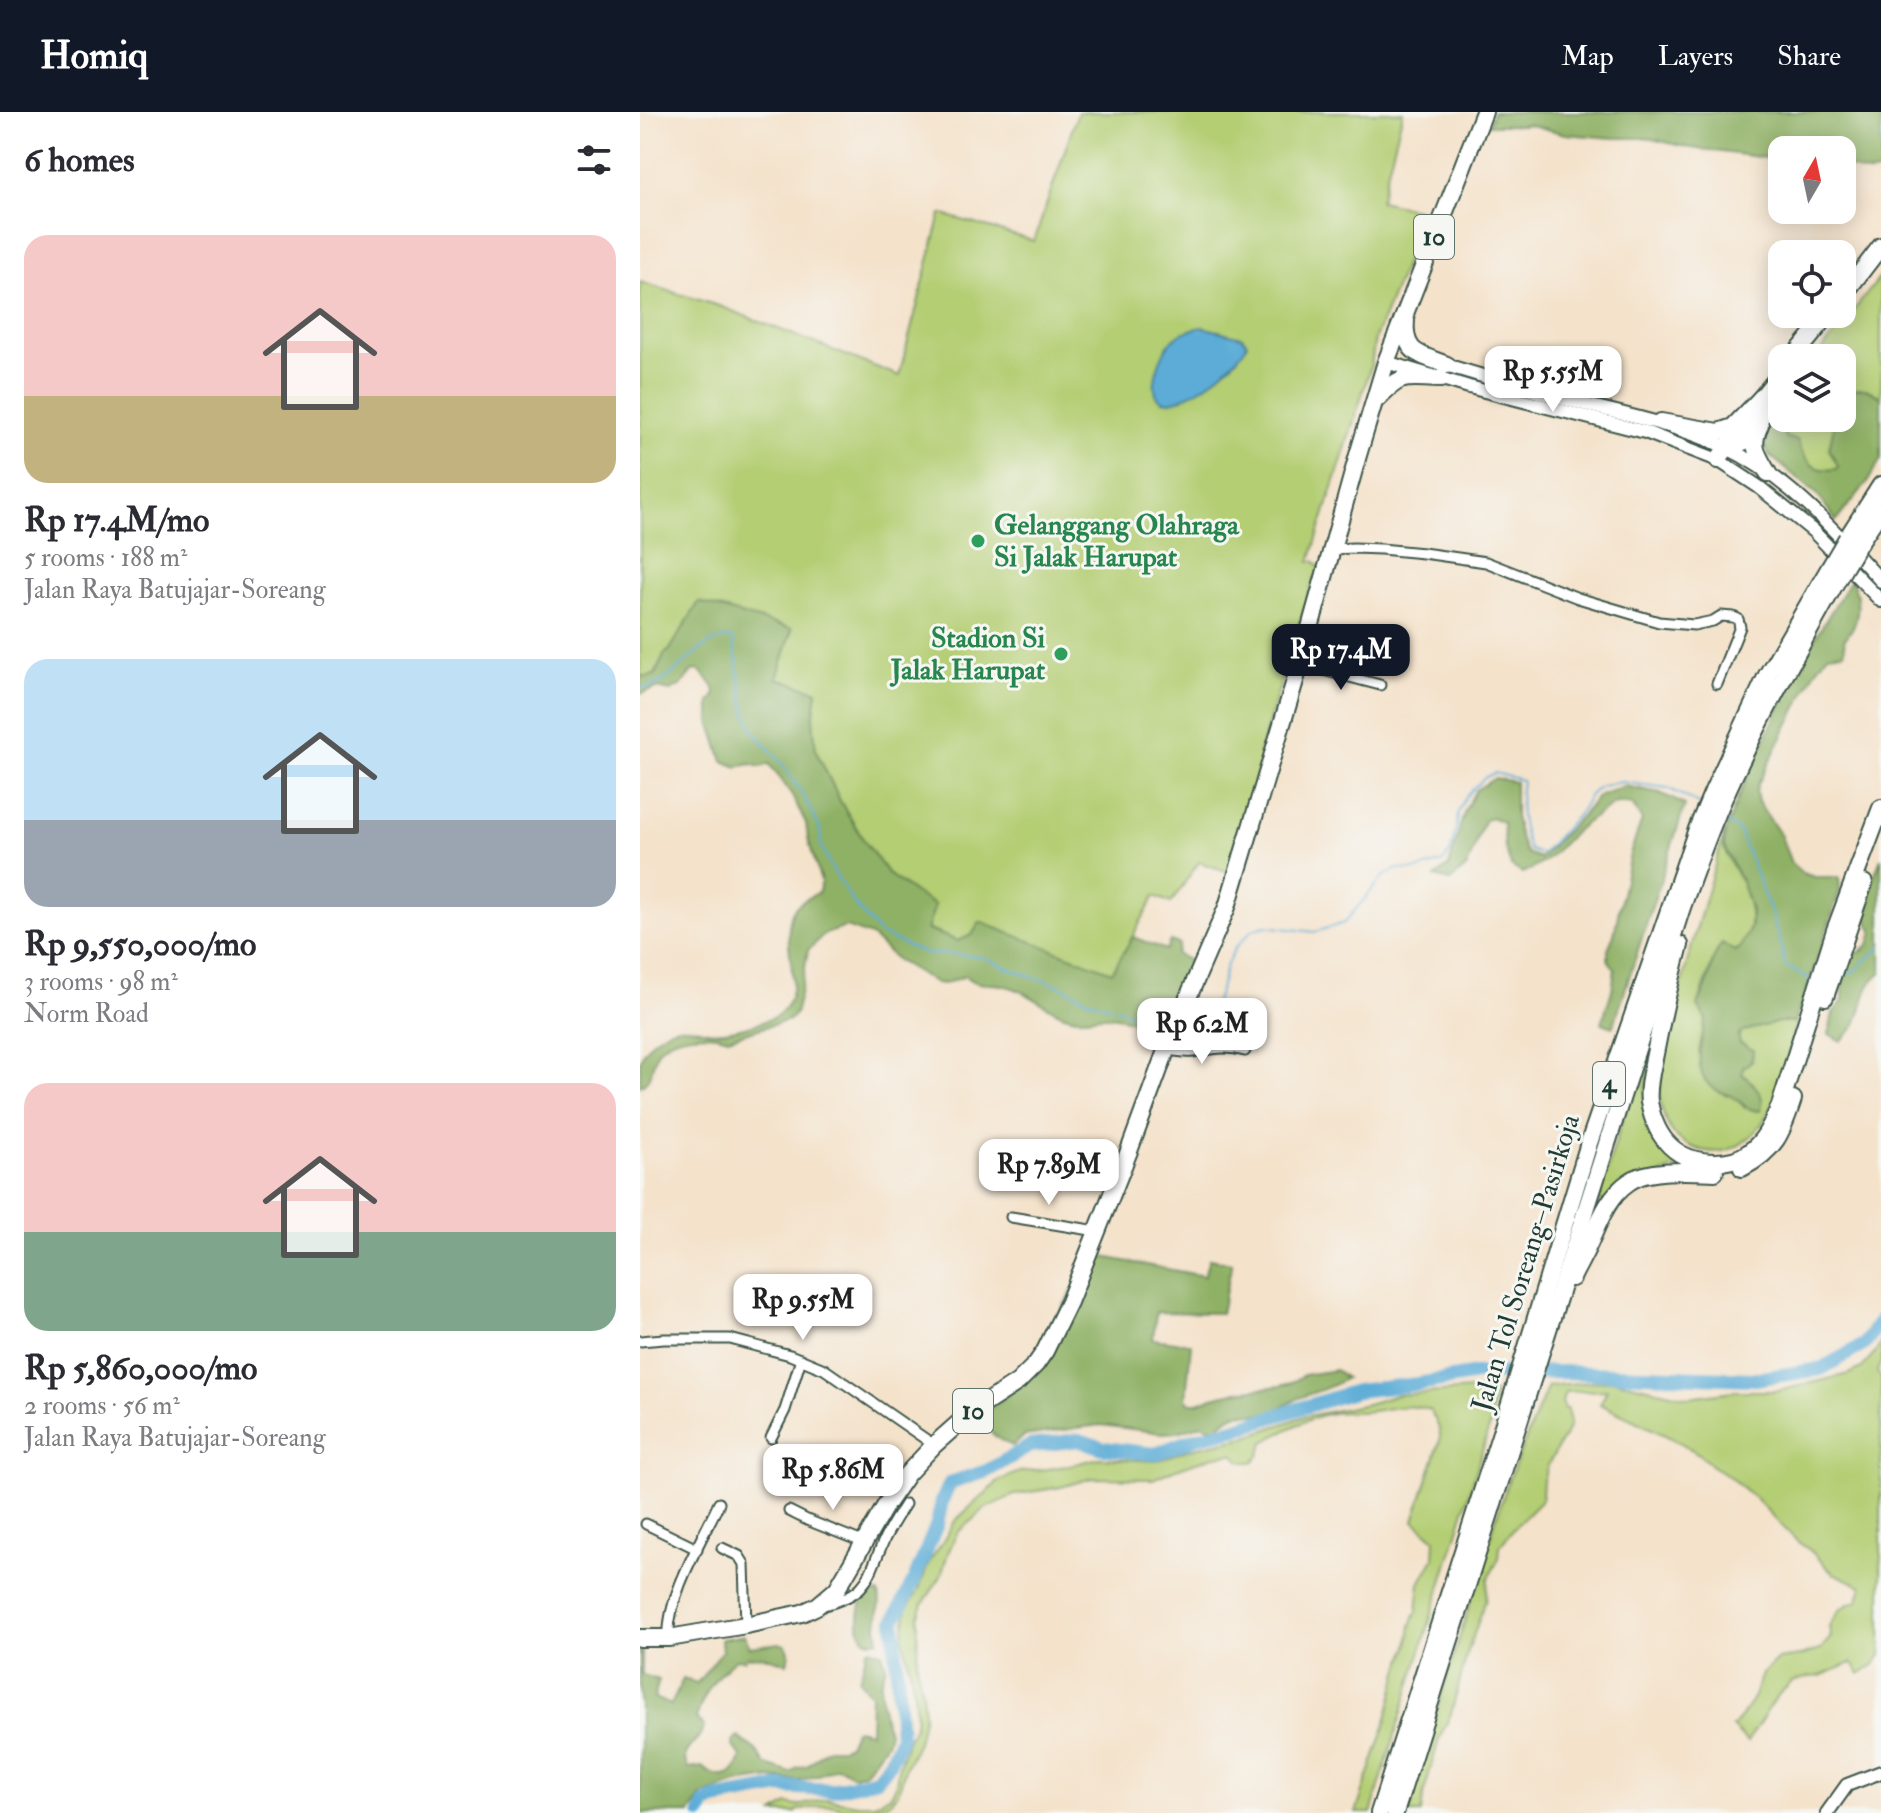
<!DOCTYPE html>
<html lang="en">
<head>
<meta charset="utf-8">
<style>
  body { margin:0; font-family:"IM FELL Double Pica",serif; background:#f2f2f3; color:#2b2b33; height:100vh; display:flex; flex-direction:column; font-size:30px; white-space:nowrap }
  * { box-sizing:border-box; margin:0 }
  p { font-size:26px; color:#7c7c81 }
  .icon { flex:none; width:44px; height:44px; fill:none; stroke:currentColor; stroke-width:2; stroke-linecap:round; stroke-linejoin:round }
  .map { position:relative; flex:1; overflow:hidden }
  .details { display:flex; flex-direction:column; background:#fff; width:640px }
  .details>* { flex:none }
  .needle { width:52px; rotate:9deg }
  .buttons { position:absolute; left:1128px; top:24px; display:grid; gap:16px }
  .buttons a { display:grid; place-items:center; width:88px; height:88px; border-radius:16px; background:#fff; box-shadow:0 4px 20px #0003; font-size:40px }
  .price { position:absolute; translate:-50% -68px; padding:0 18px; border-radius:16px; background:#fff; color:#222; font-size:26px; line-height:52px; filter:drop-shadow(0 2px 4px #0008) }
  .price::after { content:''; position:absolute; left:50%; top:48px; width:24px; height:18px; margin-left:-12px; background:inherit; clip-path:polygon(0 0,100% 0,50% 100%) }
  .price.selected { background:#111827; color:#fff }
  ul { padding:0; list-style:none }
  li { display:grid; align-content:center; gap:16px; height:424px; padding:0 24px }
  li span { display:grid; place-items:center; height:248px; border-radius:24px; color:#555 }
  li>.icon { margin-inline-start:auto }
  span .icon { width:144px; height:144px; fill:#fffc; stroke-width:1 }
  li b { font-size:34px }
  h2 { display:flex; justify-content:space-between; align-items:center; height:96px; padding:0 24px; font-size:34px }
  header { display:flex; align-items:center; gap:48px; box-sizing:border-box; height:112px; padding:0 40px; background:#111827; color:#fff }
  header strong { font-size:38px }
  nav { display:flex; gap:44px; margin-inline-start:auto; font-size:28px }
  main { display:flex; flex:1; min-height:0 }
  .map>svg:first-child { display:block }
  .green { fill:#b4ce73; stroke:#6a8654; stroke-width:2 }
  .forest { fill:#8fb165; stroke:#57774c; stroke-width:2 }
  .water { fill:#5cacd7; stroke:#3e7486; stroke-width:2 }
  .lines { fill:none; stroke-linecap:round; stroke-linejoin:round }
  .stream { stroke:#5cacd7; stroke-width:2 }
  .river { stroke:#5cacd7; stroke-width:14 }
  .street-casing { stroke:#3f564a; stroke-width:13 }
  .secondary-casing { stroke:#3f564a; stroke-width:16 }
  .highway-casing { stroke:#3f564a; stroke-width:20 }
  .street { stroke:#fff; stroke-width:9 }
  .secondary { stroke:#fff; stroke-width:12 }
  .highway { stroke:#fff; stroke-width:16 }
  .highway-bridge-casing { stroke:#3f564a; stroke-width:20; stroke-linecap:butt }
  .highway-bridge { stroke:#fff; stroke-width:16 }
  .leisure-dot { fill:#2e9e5b; stroke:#f6f6f2; stroke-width:3 }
  .labels { text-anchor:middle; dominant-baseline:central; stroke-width:6; stroke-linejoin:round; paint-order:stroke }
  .shield { fill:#f6f6f2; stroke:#60746d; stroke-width:2 }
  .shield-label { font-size:26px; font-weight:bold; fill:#1f3d34 }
  .leisure-label { font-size:28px; font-weight:bold; fill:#27864d; stroke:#f6f6f2; text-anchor:start }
  .street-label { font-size:28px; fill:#1f3d34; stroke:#f6f6f2 }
</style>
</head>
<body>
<header>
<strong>Homiq</strong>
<nav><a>Map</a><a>Layers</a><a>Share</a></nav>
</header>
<main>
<section class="details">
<h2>6 homes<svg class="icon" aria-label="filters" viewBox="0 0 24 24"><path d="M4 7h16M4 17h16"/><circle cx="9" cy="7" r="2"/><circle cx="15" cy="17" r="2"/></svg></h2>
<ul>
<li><span style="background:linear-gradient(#f6c9c9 65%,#c2b280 0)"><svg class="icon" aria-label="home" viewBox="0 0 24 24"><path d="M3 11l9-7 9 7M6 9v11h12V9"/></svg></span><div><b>Rp 17.4M/mo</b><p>5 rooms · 188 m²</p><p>Jalan Raya Batujajar-Soreang</p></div></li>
<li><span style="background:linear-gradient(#bfe0f5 65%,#9aa5b1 0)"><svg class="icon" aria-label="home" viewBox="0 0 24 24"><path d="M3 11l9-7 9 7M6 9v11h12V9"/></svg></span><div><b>Rp 9,550,000/mo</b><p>3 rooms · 98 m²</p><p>Norm Road</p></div></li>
<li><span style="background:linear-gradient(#f6c9c9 60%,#7fa58c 0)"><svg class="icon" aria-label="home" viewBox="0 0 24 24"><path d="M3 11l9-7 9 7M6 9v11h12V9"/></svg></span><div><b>Rp 5,860,000/mo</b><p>2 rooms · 56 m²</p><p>Jalan Raya Batujajar-Soreang</p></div></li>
</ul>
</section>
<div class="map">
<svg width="1241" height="1701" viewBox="0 0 1241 1701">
  <rect width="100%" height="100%" fill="#f6f6f2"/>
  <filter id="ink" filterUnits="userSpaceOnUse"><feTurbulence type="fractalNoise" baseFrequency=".0125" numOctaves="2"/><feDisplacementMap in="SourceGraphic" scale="16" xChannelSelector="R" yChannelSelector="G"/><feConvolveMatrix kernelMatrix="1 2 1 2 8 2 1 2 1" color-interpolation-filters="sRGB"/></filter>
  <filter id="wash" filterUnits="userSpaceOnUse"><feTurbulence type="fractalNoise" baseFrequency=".006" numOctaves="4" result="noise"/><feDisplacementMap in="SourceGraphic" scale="32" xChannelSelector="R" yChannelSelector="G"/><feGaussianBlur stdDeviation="1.8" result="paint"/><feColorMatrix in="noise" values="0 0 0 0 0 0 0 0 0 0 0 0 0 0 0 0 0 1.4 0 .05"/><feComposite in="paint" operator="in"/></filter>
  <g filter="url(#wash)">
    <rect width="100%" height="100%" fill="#f4e2ca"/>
    <!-- green -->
    <g class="green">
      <polygon points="438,0 763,0 740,89 780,98 774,130 735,226 731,254 670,449 674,449 680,455 671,475 619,641 621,647 589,760 559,750 531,791 515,784 472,861 340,810 332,823 318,829 287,817 295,793 279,784 248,762 223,727 200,689 176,639 173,608 177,579 137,566 152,518 29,539 25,542 15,563 5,565 0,563 0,170 82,195 259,264 301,102 394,129"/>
      <polygon points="1241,164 1241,285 1226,277 1205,283 1202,290 1202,246 1176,246"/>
      <path d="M1142,291v15h54l-7,31 9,17 -1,3c-24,4 -33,-8 -40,-29l-10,-2 -2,-3 1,-11 -6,-4 -6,3 -6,1z"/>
      <path d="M1085,720c-1,4 -2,9 -1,13 1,12 11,24 16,35 11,23 18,54 -5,71l-14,-6 -7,12 -16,49 8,13 -7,32 21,41 15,5 10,11 9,-24 -12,-10 1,-7c8,-4 10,-8 10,-17l-13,-7 -2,-7 6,-5 35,-9h14l4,-6c-11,43 -20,120 -70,134 -14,4 -28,1 -41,-6 -18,-11 -26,-31 -26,-52 0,-23 8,-48 13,-72 14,-63 33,-126 52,-188z"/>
      <path d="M1014,901l-10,97c6,32 18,35 43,53l-86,39 -3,-1z"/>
      <path d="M1241,1230v19l-4,11 4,6v277l-6,9 -15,10 -8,-11 -32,13 -11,1 -17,5 -15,14 -30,46 -15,-15 12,-14 10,-17 8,-22 16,-15 22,-3 20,-6 11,-13 -2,-11c9,-14 12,-21 29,-25l4,-15 -29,-13 -22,-22 -13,-9 -42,-43 -30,-25 -14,-8 -13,-12 -20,-12 -79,-38 7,-14 -42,2 -3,10 2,7h3l3,14 -1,5 -21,37 -5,15 -1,15 -2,7 -26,26 -14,18 -1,12 -11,21 -2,20 -19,55 -16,60 -12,25 -15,53 -3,21h-16l102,-329 41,-98 65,-6 75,17 46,-6h44l71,-17 13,-6 15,-18z"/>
      <path d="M832,1278h20l2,2 -3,30 -120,391h-15l29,-87 15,-58 8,-21 3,-22 6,-14 3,-28 14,-25 1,-19 -21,-18 26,-81c1,-12 -4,-19 -10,-30 -23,-7 -34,-2 -57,1 -14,2 -30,0 -45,3 -23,5 -44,17 -64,28l-5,14 -6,6h-11l-9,-8 -19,2 -41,14 -20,9 -61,-1 -31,9 -47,8 -28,13 -29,25 -9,20 -7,23 -18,28 -5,14 -1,51 5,22 2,23 -6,28 -12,24 -8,27 -9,10 -24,7h-13l-22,-5 -31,5 -4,3h-21l14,-9 9,2 31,-7 30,5h16l17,-9 5,-10 2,-16 10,-30 6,-10 2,-11 -2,-28 -11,-53 4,-29 11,-16 12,-32 9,-12 16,-27 45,-41 19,-8 37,-4 44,-10 56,3 34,-12 55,-12 58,-20 64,-13 30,-9z"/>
    </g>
    <!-- forest -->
    <g class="forest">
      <path d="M853,0h388v58c-13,8 -26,-1 -39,-6v-14h-60v10l-91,-12 -44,-10h-34l-48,-4 -37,-10 -5,1h-35z"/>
      <path d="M1217,277h9l15,8v62l-14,24 -31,38 -19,-27 -48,-39c-6,-10 -4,-20 -1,-31l16,-4 2,4 -1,12 2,2 10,2c7,20 16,33 39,29l2,-3 -9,-17 6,-28 1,-3h6v-16l3,-7z"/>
      <path d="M1212,469c6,9 7,30 3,41 -2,7 -7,13 -11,18l1,9 -1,3 -16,2 -13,18 -57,112 -2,8 2,10 22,32 11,29 11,10 13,4h24l1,13 -37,111 -9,21h-15l-35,9 -6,5 2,7 13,7c0,9 -2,13 -10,17l-1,7c11,9 26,22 18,37 -17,-1 -15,-8 -27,-14 -8,-4 -16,-5 -23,-11 -18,-16 -8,-47 -4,-67l-8,-13 9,-21 7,-28 8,-13 13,7 6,-5 7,-13 3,-7v-16l-10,-29 -17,-34 1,-15 15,-39 61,-132 48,-79z"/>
      <path d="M59,490l93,27 -15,49 40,13 -4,29 3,31 24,50 23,38 25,35 31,22 16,9 -8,25 31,11 14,-6 8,-13 132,50 21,-35 33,13 4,-9 9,3 -3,10 19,9 -22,53 -11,17c-18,-7 -38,-18 -59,-17 -11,0 -19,4 -31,1 -24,-5 -42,-26 -66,-31 -15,-4 -29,1 -41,-10l-21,8 -8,-1 -38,-22 -27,-25 -25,-9 -21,7 -17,16 -7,40 -6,24 -6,6 -61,18c-18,-7 -62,-5 -71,15 -6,13 -4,26 -17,33 0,-7 0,-16 0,-24 2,-15 24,-34 39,-35 11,-1 19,2 29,4 15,3 59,-8 71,-17 26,-21 6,-61 10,-87 1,-7 1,-13 5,-18 5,-7 17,-12 25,-17l2,-10 -13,-43 -2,-16 -16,-31 -21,-28 -8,3 -10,-3 -14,3 -14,-6 -13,-40v-19c13,-10 -2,-22 -10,-31l-7,-1 -12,15 -10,6 -14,-3 -17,6v-19l5,2 10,-2 10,-22 4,-2z"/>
      <path d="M855,666l20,4v35l5,21 6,15 14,5 43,-44 15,-18 26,-10 36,7 25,12 -72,222 -11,-4 10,-33 3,-21 -7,-9v-11l6,-14 16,-81 12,-34 -10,-16 -16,-1c-13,8 -26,16 -38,26 -21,18 -28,34 -56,44l-11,-7 -6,-18 -2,-26 -12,-5 -7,4 -17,46 -17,14 -15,-4 14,-11 16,-56 11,-20z"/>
      <path d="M1241,746v115c-19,13 -16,35 -26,53 -4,6 -9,10 -14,15l-12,-7 4,-21 10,-12v-22l7,-22c17,-8 20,-9 23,-27 -16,-16 1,-54 8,-72z"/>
      <path d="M453,1143l111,21 5,-17 23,4 -11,50 -65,-1 -3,27 38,5 -5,54 4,5h8l15,-6 25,-6 42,-5 11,-3 13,-8 32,-5 10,8c-14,10 -30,13 -47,20 -9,5 -19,11 -29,14 -24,8 -30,-10 -52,15h-10l-5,-3 -25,8 -16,1 -61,-8 -24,3 -53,8 -11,10c-16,-6 -27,-14 -31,-31l35,-28z"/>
      <path d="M226,1480l13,1 1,9 -3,24 2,14c-27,8 -22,-33 -13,-48z"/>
      <path d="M104,1523l6,12 29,-4 7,2 3,10 -2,8 -24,-7 -16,1 -3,3 -8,-1c-22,17 -31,33 -40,59l8,8c-3,18 -27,20 -16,43l14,-2c16,14 34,12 39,-10l-9,-12 1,-4 5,-4 18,13 10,15 25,8 6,-5 10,-2 21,-18h14l6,-3 6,-14 3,-2 13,3 1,-37 -12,-15 8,-30 3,-2 12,4 4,14 -6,19 4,33 5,13 -3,12 -22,30 -11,2 -10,-6 -7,-2 -17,8 -21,6 -28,-3 -34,5 -33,12 -13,18h-50v-167h2v29l17,5 -5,18 17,7 12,-26 14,4 25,-32 -1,-12z"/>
    </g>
    <!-- water -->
    <path class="water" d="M562,215l40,10 5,6c-5,19 -65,65 -84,58 -19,-8 0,-53 10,-62 8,-7 18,-10 29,-12z"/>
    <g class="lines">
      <!-- stream -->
      <g class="stream">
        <path d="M0,576c38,-2 52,-50 91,-50l2,2 12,68 5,15 7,12 23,26 22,32 18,36 1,17 10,21 24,38 25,29 46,20h29l30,4 27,12 43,14 34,16 33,10 46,20"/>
        <polyline points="1084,709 1099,719 1131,800 1140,829 1145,854 1170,867"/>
        <polyline points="1200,863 1212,861 1241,835"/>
        <path d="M540,925l12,2 9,-5 18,-41 7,-27 9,-18 17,-18 13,-4 50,6 29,-9 39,-46 14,-8 19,1 27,-8 7,-9 7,-28 1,-13 8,-16 18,-18 11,-5 27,7c-4,26 -1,45 7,70l13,4 37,-41 11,-18 9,-8 7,-2 15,-3 47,6 31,16"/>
      </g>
      <!-- river -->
      <polyline class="river" points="61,1701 65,1692 74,1687 140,1675 191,1678 237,1667 250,1650 261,1625 254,1509 275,1466 297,1412 302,1389 310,1371 347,1359 390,1334 439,1328 463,1336 515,1342 556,1326 594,1317 716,1279 778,1272 836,1262 922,1260 1115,1267 1181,1257 1225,1232 1241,1207"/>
    </g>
  </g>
  <g filter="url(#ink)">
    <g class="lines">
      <!-- street casing -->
      <g class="street-casing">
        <g id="street">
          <polyline points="691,437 714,436 741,437 783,441 846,450 938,486 1019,510 1054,513 1073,509 1081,504 1093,505 1098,507 1100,515 1077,572"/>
          <polyline points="660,552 740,573"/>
          <path d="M526,938c9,1 18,3 27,2 19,-3 32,-7 52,-1"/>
          <polyline points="371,1105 457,1119"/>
          <polyline points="0,1229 24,1227 90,1227 150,1243 184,1257 294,1333"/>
          <polyline points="131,1326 145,1298 161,1247"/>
          <polyline points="149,1399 167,1408 225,1431"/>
          <polyline points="6,1412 57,1437"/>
          <polyline points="82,1436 99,1444 104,1452 106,1513"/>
          <path d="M184,1493c47,-12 43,-28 61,-67 6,-12 13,-23 20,-34"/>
          <path d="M29,1526c-3,-40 33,-98 50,-135"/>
        </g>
      </g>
      <!-- secondary casing -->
      <g class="secondary-casing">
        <g id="secondary">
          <polyline points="746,250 829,275 1005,320 1078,348 1119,375 1173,419 1241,489"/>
          <path d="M799,251c43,13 86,26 129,37 53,14 107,24 157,47 63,30 110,84 156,134"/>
          <polyline points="1187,1701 1207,1673 1241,1660"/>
        </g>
      </g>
      <!-- highway casing -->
      <g class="highway-casing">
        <g id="highway">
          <polyline points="1202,185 1241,134"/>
          <path d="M766,207c-3,35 13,35 41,46"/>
          <polyline points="1153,246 1189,202"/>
          <path d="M737,287c26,-27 28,-21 64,-20"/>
          <polyline points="1117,291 1142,260"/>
          <polyline points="1021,310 1078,320 1093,315 1122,285"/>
          <path d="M1120,313c-10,21 -3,29 8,48"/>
          <polyline points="1103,330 1136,284"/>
          <polyline points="1078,348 1104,310"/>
          <polyline points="1207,426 1241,373"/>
          <polyline points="1217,434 1241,398"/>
          <path d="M1040,833c-10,36 -18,72 -25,109 -3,15 -8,32 -6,48 7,37 27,60 66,60 13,0 24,-2 34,-10 16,-11 23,-29 31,-46l55,-176 46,-122"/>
          <polyline points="1185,885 1224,771"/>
          <path d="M1102,1056c33,-17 40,-35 51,-69"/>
          <path d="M932,1166c5,-11 12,-22 17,-34 10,-22 19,-48 40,-62 19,-14 63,-11 86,-10"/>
          <polyline points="0,1526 29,1526 106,1513 162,1501 177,1494 197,1477 247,1391 267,1362 294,1333 329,1302 378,1270 396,1252 405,1239 429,1190 489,1039 531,925 587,795 660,552 718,343 746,250 844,0"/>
          <polyline points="739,1701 863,1314 949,1031 1057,717 1073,679 1127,563 1190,455"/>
          <path d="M755,1701l286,-903c13,-37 26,-74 42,-110 34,-77 76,-151 117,-225"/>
        </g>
      </g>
      <!-- street -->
      <use href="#street" class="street"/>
      <!-- secondary -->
      <use href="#secondary" class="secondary"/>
      <!-- highway -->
      <use href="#highway" class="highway"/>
      <!-- highway-bridge casing -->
      <g class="highway-bridge-casing">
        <g id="highway-bridge">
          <polyline points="1190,455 1207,426"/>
          <polyline points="1200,463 1217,434"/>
        </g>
      </g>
      <!-- highway-bridge -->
      <use href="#highway-bridge" class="highway-bridge"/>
    </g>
  </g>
  <!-- markers -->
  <g class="leisure-dot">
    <circle cx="338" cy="429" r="8"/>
    <circle cx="421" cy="542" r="8"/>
  </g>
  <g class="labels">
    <!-- shield labels -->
    <g class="shield">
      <rect x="774" y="103" width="40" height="44" rx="6"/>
      <rect x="953" y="950" width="32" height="44" rx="6"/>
      <rect x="313" y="1277" width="40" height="44" rx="6"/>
    </g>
    <g class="shield-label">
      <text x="794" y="125">10</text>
      <text x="969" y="972">4</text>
      <text x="333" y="1299">10</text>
    </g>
    <!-- leisure labels -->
    <g class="leisure-label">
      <text x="354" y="413">Gelanggang Olahraga<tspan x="354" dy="32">Si Jalak Harupat</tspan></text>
      <text x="405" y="526" text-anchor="end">Stadion Si<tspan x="405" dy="32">Jalak Harupat</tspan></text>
    </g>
    <!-- street labels -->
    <g class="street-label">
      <text transform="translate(886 1151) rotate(-73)">Jalan Tol Soreang–Pasirkoja</text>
    </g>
  </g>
</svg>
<div class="buttons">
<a><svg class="needle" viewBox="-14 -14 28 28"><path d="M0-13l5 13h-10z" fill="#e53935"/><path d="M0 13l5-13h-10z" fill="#7c7c81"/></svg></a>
<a><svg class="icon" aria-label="locate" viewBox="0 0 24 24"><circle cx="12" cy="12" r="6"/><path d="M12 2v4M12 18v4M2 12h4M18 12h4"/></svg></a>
<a><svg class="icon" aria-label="layers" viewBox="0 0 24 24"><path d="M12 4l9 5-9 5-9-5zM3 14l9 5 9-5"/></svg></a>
</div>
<b class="price" style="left:913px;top:302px">Rp 5.55M</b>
<b class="price selected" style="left:701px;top:580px">Rp 17.4M</b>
<b class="price" style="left:562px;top:954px">Rp 6.2M</b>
<b class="price" style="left:409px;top:1095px">Rp 7.89M</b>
<b class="price" style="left:163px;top:1230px">Rp 9.55M</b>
<b class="price" style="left:193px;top:1400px">Rp 5.86M</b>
</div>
</main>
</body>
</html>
